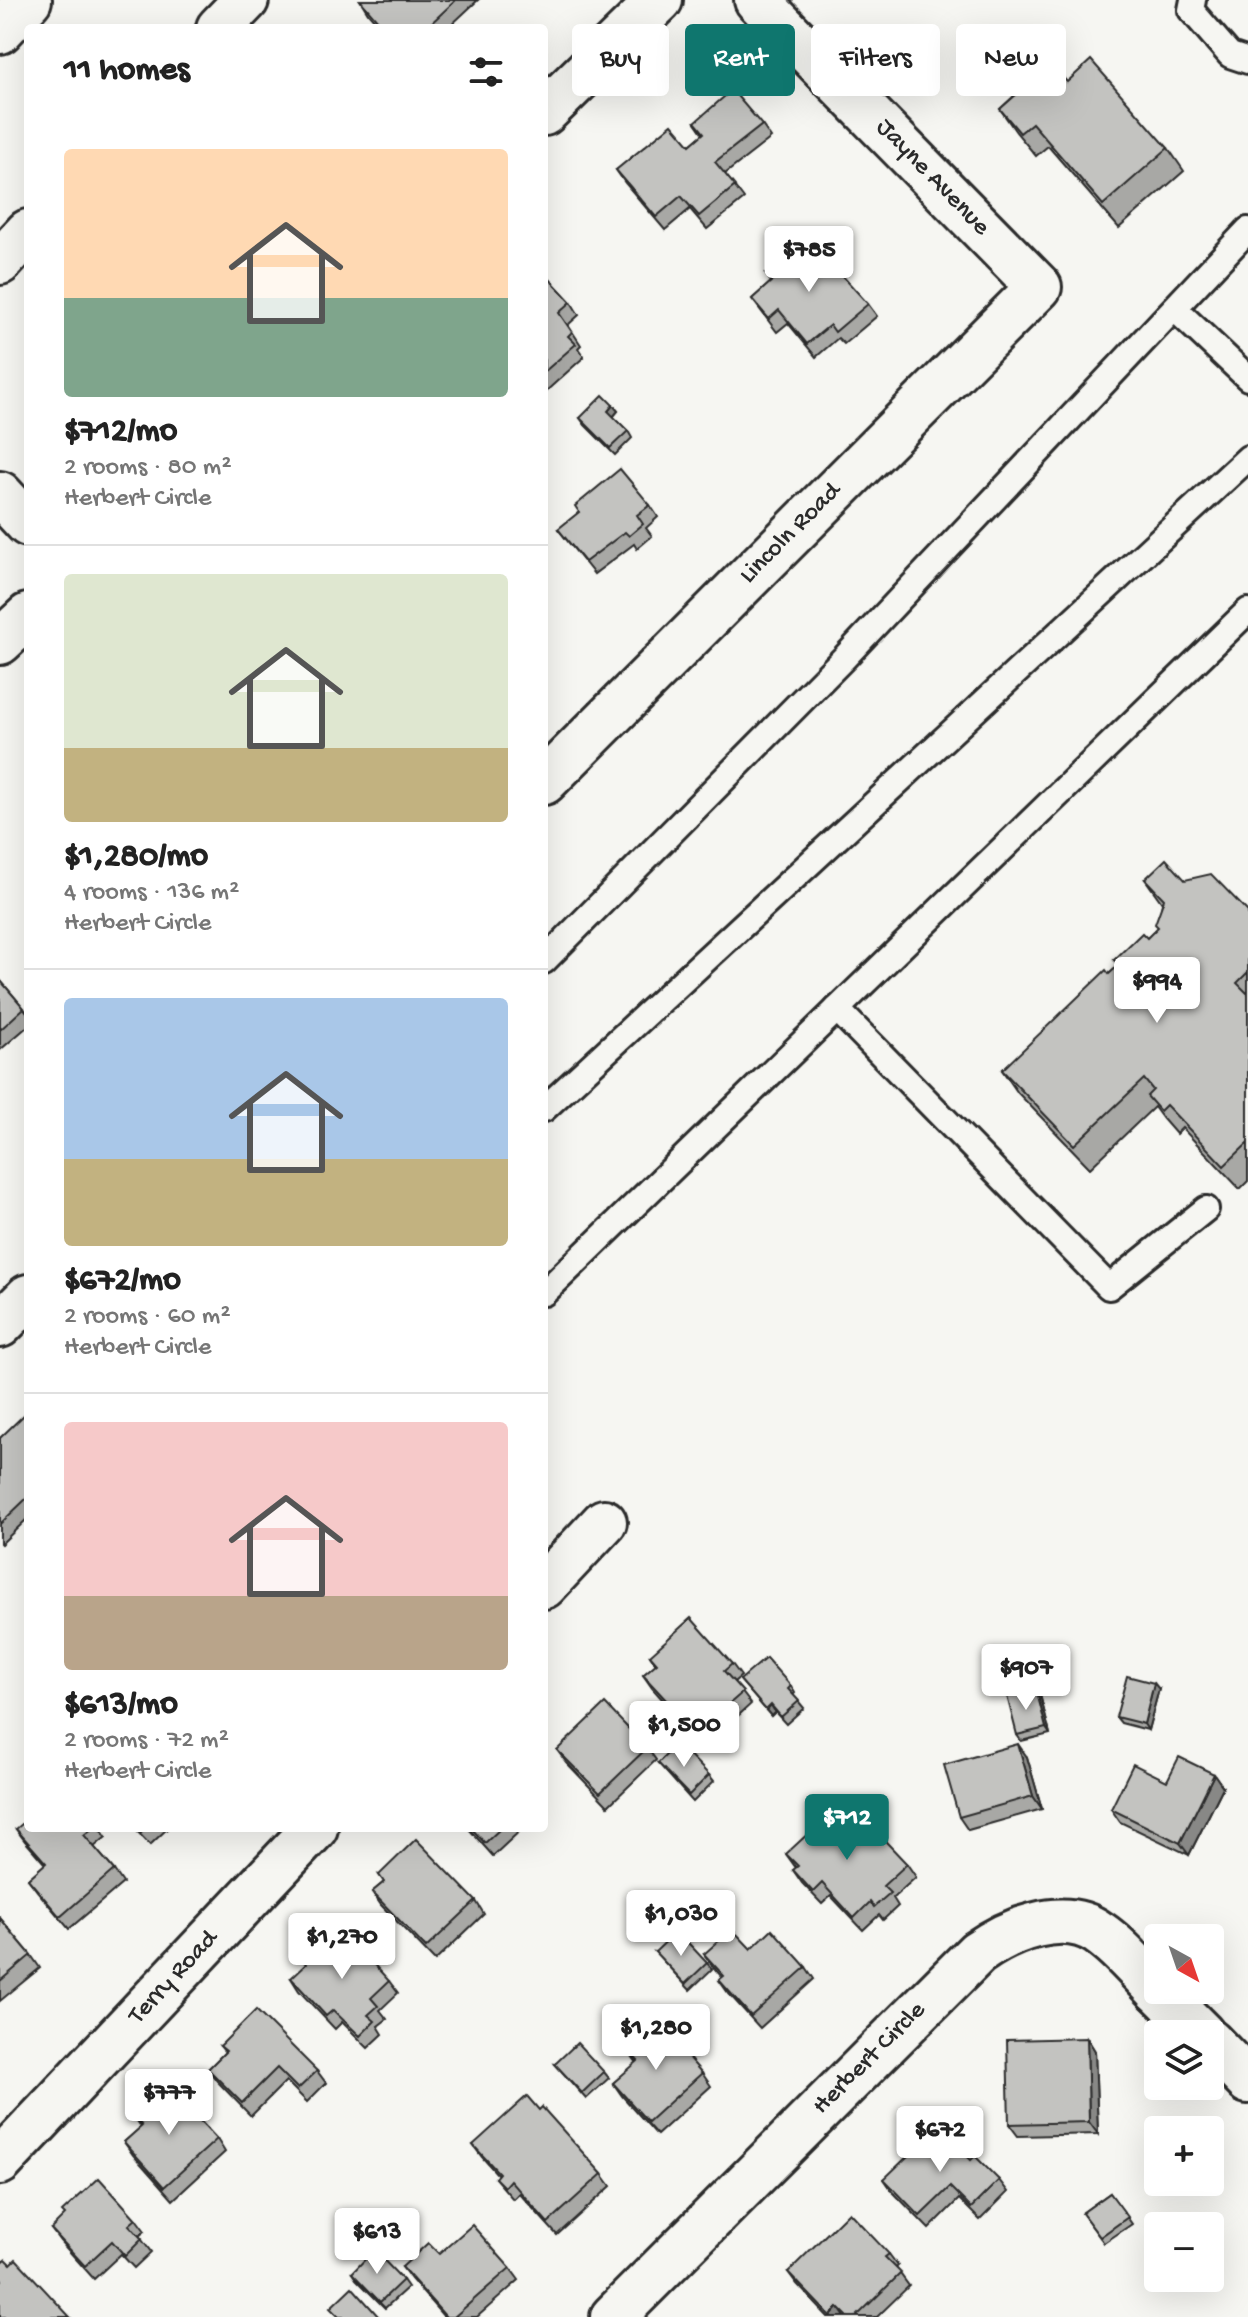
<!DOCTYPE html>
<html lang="en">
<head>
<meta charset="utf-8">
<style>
  body { margin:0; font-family:"Gochi Hand",sans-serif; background:#f2f2f2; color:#222; height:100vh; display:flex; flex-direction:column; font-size:30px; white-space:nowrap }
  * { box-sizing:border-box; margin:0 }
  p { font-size:26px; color:#767676 }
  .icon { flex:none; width:44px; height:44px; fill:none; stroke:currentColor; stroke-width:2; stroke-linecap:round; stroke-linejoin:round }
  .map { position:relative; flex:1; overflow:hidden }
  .details { position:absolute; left:24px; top:24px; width:524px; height:1808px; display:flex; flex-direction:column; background:#fff; border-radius:8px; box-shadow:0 8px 32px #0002 }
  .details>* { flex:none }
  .guide { position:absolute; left:572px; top:24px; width:556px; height:72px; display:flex; gap:16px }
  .needle { width:52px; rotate:140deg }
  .tools { position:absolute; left:1144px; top:1924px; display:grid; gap:16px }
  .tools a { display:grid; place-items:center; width:80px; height:80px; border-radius:8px; background:#fff; box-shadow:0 8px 32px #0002; font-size:40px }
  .price { position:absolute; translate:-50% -68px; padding:0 18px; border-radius:8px; background:#fff; color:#222; font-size:26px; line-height:52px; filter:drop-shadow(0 2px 4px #0008) }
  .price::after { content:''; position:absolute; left:50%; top:48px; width:24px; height:18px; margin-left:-12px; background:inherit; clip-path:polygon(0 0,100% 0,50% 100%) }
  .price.selected { background:#0f766e; color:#fff }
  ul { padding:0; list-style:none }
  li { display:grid; align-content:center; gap:16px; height:424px; padding:0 40px }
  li+li { border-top:2px solid #e0e0e0 }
  li span { display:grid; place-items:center; height:248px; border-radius:8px; color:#555 }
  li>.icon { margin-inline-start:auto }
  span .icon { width:144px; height:144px; fill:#fffc; stroke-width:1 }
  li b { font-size:34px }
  h2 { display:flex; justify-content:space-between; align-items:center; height:96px; padding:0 40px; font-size:34px }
  .chip { padding:0 28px; border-radius:8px; background:#fff; box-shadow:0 8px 32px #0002; font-size:28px; line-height:72px }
  .chip.selected { background:#0f766e; color:#fff }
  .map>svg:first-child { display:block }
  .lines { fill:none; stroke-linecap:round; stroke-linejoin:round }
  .service-casing { stroke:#2b2b2b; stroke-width:30 }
  .minor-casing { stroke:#2b2b2b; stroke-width:50 }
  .secondary-casing { stroke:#2b2b2b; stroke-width:50 }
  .motorway-casing { stroke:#2b2b2b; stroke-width:50 }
  .service { stroke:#f6f6f2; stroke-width:24 }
  .minor { stroke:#f6f6f2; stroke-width:44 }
  .secondary { stroke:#f6f6f2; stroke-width:44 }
  .motorway { stroke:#f6f6f2; stroke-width:44 }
  .wall { fill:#a8a8a5; stroke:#2b2b2b; stroke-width:2 }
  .shaded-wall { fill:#888886; stroke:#2b2b2b; stroke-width:2 }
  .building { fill:#c3c3c0; stroke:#2b2b2b; stroke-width:2 }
  .labels { text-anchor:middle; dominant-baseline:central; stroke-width:8; stroke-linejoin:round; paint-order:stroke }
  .street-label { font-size:26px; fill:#2b2b2b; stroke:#f6f6f2 }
</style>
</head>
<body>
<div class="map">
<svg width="1248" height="2317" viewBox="0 0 1248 2317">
  <rect width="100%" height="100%" fill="#f6f6f2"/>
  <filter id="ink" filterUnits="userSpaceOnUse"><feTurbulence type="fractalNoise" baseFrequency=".0125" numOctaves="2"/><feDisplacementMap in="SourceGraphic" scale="16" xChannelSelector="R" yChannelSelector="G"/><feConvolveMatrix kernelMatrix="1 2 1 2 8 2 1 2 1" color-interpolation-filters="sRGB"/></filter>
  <g filter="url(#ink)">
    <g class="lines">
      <!-- service casing -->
      <g class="service-casing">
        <g id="service">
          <polyline points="1193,0 1191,10 1230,55 1248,61"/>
          <polyline points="1175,309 1248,378"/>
          <polyline points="544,961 845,657 1248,230"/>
          <polyline points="837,1009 1109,1287 1206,1209"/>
          <polyline points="544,1109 1248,458"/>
          <polyline points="544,1293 1248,611"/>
        </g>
      </g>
      <!-- minor casing -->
      <g class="minor-casing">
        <g id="minor">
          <polyline points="544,113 660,0"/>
          <polyline points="0,494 28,524"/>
          <polyline points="0,642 28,616"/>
          <polyline points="544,782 1039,287 757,0"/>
          <polyline points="0,1325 28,1297"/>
          <polyline points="544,1586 604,1522"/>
          <polyline points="1158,1990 1202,2034"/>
          <polyline points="1210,2042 1248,2081"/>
          <polyline points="0,2162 315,1828"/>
          <path d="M613,2317l364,-364c31,-22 86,-46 122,-20 22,15 40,38 59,57"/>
        </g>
      </g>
      <!-- secondary casing -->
      <g class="secondary-casing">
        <g id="secondary">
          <polyline points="219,28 246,0"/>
          <polyline points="0,262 28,232"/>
        </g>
      </g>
      <!-- motorway casing -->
      <g class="motorway-casing">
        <polyline id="motorway" points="0,31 29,0"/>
      </g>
      <!-- service -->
      <use href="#service" class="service"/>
      <!-- minor -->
      <use href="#minor" class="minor"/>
      <!-- secondary -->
      <use href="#secondary" class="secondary"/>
      <!-- motorway -->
      <use href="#motorway" class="motorway"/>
    </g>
    <!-- wall -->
    <g class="wall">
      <polygon points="360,0 478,0 448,28 381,28 368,13"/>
      <polygon points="997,72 1067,82 1168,148 1184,171 1119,228 1048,146 1036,156 1016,132 1000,109 1014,96"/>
      <polygon points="695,122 762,125 771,138 725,174 744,199 707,229 690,209 665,230 625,183 616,170 690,145 703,134"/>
      <polygon points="822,265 868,304 877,316 844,344 838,338 816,357 788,323 777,332 752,299 771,282 765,273"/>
      <polygon points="544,273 571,302 579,315 568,325 581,345 578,348 584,357 544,393"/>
      <polygon points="613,405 618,411 613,417 628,431 632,438 615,455 585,425 580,418"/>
      <polygon points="650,505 658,517 646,528 652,536 637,549 634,544 594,574 558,529"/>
      <polygon points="1145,879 1185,880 1248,912 1248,1181 1240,1189 1182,1128 1176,1134 1163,1119 1154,1107 1090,1168 1018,1093 1002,1070 1118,966 1114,960 1147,938 1158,928 1162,903"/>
      <polygon points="0,980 28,1013 28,1026 0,1050"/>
      <polygon points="28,1415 28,1518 1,1544 0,1543 0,1438"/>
      <polygon points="650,1655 732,1664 741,1676 734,1682 751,1704 714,1738 696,1718 687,1727 652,1688 643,1675 656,1664"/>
      <polygon points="740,1680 791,1686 795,1693 793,1695 804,1708 786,1724 775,1712 771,1716"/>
      <polygon points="1036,1689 1040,1695 1050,1734 1021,1741 1017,1735"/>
      <polygon points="1159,1689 1148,1730 1121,1723 1116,1717"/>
      <polygon points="647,1748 656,1760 608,1806 566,1762 557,1750"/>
      <polygon points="1027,1757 1042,1809 968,1830 959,1817"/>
      <polygon points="658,1763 709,1775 714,1781 693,1802"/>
      <polygon points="1214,1774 1223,1787 1189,1855 1120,1822 1111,1809 1167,1781"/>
      <polygon points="28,1828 100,1828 106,1837 94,1847 114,1870 123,1883 69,1929 37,1891 28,1879 45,1864 25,1841 16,1829"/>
      <polygon points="134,1828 168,1828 150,1845"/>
      <polygon points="468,1828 523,1828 493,1856"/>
      <polygon points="863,1832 907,1864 916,1877 893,1898 898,1906 883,1920 879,1915 863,1930 831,1896 822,1904 802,1883 793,1870 796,1868 786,1854"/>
      <polygon points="379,1875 476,1901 484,1914 435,1961 381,1905 372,1892 384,1882"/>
      <polygon points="0,1918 31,1955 40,1968 0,2001"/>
      <polygon points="751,1949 806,1967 814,1979 760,2028 728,1993 719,1980 722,1977 713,1967 704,1954"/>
      <polygon points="655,1952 707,1963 712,1969 690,1990"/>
      <polygon points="291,1978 389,1981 398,1993 380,2010 387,2019 378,2026 383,2034 368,2048 342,2022 335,2029 299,1991"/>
      <polygon points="1087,2038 1095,2051 1098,2134 1018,2136 1009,2124"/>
      <polygon points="220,2046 317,2071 326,2083 307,2102 286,2081 251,2116 217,2081 208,2069 225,2052"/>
      <polygon points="626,2048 702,2073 711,2086 657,2135 622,2096 613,2083 637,2063"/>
      <polygon points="555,2064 604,2072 609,2078 586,2099"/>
      <polygon points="539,2110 602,2174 611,2186 557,2235 519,2193 513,2199 495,2178 498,2175 482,2157 473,2145"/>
      <polygon points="134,2116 217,2139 225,2152 173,2200 133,2155 124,2142 141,2127"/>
      <polygon points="971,2160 999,2180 1008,2192 980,2220 959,2199 929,2229 893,2192 884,2179"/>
      <polygon points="1110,2193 1132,2224 1104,2243 1082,2213"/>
      <polygon points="136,2219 145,2231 139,2236 151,2252 134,2268 121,2254 94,2279 60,2241 51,2229"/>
      <polygon points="439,2254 510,2268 519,2280 477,2317 444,2317 411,2279 402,2267"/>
      <polygon points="889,2254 898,2266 896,2268 909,2286 877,2317 828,2317 797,2284 788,2272"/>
      <polygon points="352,2273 403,2280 408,2287 385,2308 356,2279"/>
    </g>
    <!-- shaded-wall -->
    <g class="shaded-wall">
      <polygon points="613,405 618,411 612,418 608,411"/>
      <polygon points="1154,1683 1159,1689 1148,1730 1144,1724"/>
      <polygon points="1036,1689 1040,1695 1050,1734 1046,1728"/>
      <polygon points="771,1705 775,1712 771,1716 766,1710"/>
      <polygon points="1018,1744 1027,1757 1042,1809 1033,1796"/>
      <polygon points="1214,1774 1223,1787 1189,1855 1180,1843"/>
      <polygon points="1087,2038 1095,2051 1098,2134 1089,2122"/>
      <polygon points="838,2307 845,2317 831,2317 830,2316"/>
    </g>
    <!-- building -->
    <g class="building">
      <polygon points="360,0 456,0 426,28 384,28"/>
      <polygon points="1031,42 1067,82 1091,60 1168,148 1103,205 1032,123 1020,133 1000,109 1017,94 997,72"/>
      <polygon points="732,90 762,125 715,162 735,186 699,216 681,196 656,217 616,170 672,124 690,145 704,133 695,122"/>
      <polygon points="802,242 822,265 828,260 868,304 835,332 830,325 807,344 779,310 769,319 752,299 772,281 765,273"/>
      <polygon points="544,273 571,302 559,313 572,332 568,336 576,344 544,372"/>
      <polygon points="603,395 613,405 608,411 628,431 610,448 580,418"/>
      <polygon points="620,469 650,505 637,515 643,524 629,536 625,532 585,562 558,529 579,512 575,506"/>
      <polygon points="1166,859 1185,880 1211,874 1248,912 1248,972 1237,983 1248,994 1248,1143 1224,1166 1166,1105 1160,1111 1147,1096 1153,1090 1144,1079 1074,1145 1002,1070 1106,970 1109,974 1119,965 1114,960 1142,933 1147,938 1158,927 1155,924 1164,899 1145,879"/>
      <polygon points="0,980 24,1008 0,1030"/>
      <polygon points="26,1413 28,1415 28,1497 0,1524 0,1438"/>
      <polygon points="691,1618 732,1664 724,1671 743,1692 705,1725 688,1706 679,1714 643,1675 657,1663 650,1655"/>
      <polygon points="766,1658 791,1686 788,1689 799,1701 781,1717 771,1705 766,1710 740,1680"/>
      <polygon points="1127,1676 1154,1683 1144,1724 1116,1717"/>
      <polygon points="1036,1689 1046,1728 1017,1735 1007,1696"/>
      <polygon points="605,1704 647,1748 600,1793 557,1750"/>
      <polygon points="678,1743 709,1775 689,1795 658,1763"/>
      <polygon points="1018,1744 1033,1796 959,1817 944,1765"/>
      <polygon points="1179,1757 1214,1774 1180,1843 1111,1809 1133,1764 1167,1781"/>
      <polygon points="838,1806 863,1832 870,1825 907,1864 883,1886 890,1893 874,1907 870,1902 854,1918 822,1883 813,1892 793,1870 798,1866 786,1854"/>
      <polygon points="28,1819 28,1828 93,1828 84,1835 114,1870 60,1917 28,1879 46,1863 16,1829"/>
      <polygon points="137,1828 146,1828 141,1833"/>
      <polygon points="471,1828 501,1828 485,1843"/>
      <polygon points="416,1839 476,1901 426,1948 372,1892 384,1882 379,1875"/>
      <polygon points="0,1918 31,1955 0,1981"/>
      <polygon points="339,1926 389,1981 371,1998 378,2006 368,2015 375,2021 360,2036 333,2010 326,2016 291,1978 306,1964 303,1960"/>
      <polygon points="732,1929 751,1949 772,1929 806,1967 751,2016 719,1980 724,1976 704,1954"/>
      <polygon points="677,1931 707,1963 685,1984 655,1952"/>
      <polygon points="256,2010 317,2071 298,2089 277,2068 242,2103 208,2069 226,2051 220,2046"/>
      <polygon points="655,2020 702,2073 648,2122 613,2083 638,2061 626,2048"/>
      <polygon points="1087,2038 1089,2122 1009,2124 1007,2040"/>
      <polygon points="577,2043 604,2072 582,2093 555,2064"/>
      <polygon points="168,2086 217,2139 164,2187 124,2142 142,2126 134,2116"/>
      <polygon points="527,2096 539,2110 542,2107 602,2174 548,2223 510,2180 504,2187 495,2178 499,2173 473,2145"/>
      <polygon points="938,2127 971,2160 975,2156 999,2180 971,2208 950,2187 920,2216 884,2179"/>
      <polygon points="99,2178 136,2219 129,2225 142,2239 125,2256 112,2241 85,2266 51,2229 65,2215 62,2212"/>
      <polygon points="1110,2193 1128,2217 1100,2237 1082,2213"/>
      <polygon points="849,2212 889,2254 885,2257 901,2273 856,2317 848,2317 838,2307 830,2316 788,2272"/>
      <polygon points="472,2225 510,2268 454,2317 446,2317 402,2267 428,2243 439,2254"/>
      <polygon points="374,2250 403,2280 380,2302 352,2273"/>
      <polygon points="6,2259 11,2264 16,2259 70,2317 0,2317 0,2282 2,2280 0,2276 0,2264"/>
      <polygon points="352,2287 379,2317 339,2317 330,2308"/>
    </g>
  </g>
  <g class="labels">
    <!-- street labels -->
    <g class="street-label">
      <text transform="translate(932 178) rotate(46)">Jayne Avenue</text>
      <text transform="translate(791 534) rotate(-45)">Lincoln Road</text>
      <text transform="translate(174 1978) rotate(-47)">Terry Road</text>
      <text transform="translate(870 2059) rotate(-45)">Herbert Circle</text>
    </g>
  </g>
</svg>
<div class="tools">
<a><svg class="needle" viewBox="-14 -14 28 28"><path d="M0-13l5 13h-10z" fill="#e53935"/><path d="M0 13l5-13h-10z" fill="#767676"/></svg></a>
<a><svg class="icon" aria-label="layers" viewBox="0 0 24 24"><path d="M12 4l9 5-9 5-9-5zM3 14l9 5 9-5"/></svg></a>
<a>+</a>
<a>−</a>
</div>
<b class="price" style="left:809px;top:294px">$785</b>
<b class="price" style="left:1157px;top:1025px">$994</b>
<b class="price" style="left:1026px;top:1712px">$907</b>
<b class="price" style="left:684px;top:1769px">$1,500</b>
<b class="price selected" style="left:847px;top:1862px">$712</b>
<b class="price" style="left:681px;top:1958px">$1,030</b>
<b class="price" style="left:342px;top:1981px">$1,270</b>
<b class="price" style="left:656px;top:2072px">$1,280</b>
<b class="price" style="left:169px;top:2137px">$777</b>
<b class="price" style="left:940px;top:2174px">$672</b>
<b class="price" style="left:377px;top:2276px">$613</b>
<div class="guide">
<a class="chip">Buy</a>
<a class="chip selected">Rent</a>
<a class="chip">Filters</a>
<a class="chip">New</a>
</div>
<section class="details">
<h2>11 homes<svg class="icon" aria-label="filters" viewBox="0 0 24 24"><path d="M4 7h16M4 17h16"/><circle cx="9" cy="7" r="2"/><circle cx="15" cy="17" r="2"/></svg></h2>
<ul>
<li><span style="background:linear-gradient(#ffd9b3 60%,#7fa58c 0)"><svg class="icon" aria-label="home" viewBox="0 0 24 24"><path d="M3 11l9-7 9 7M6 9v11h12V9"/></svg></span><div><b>$712/mo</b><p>2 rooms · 80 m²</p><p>Herbert Circle</p></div></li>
<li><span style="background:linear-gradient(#dfe7d0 70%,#c2b280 0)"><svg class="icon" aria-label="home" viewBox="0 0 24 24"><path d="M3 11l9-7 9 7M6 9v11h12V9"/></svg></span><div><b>$1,280/mo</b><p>4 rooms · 136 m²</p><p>Herbert Circle</p></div></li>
<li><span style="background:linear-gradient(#a9c7e8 65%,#c2b280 0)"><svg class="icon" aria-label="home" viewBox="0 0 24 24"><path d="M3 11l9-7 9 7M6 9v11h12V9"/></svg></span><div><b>$672/mo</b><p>2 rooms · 60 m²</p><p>Herbert Circle</p></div></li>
<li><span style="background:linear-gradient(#f6c9c9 70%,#b9a48a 0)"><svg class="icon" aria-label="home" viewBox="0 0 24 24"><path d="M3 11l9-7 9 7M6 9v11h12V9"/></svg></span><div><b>$613/mo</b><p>2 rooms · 72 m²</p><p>Herbert Circle</p></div></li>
</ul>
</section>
</div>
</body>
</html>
